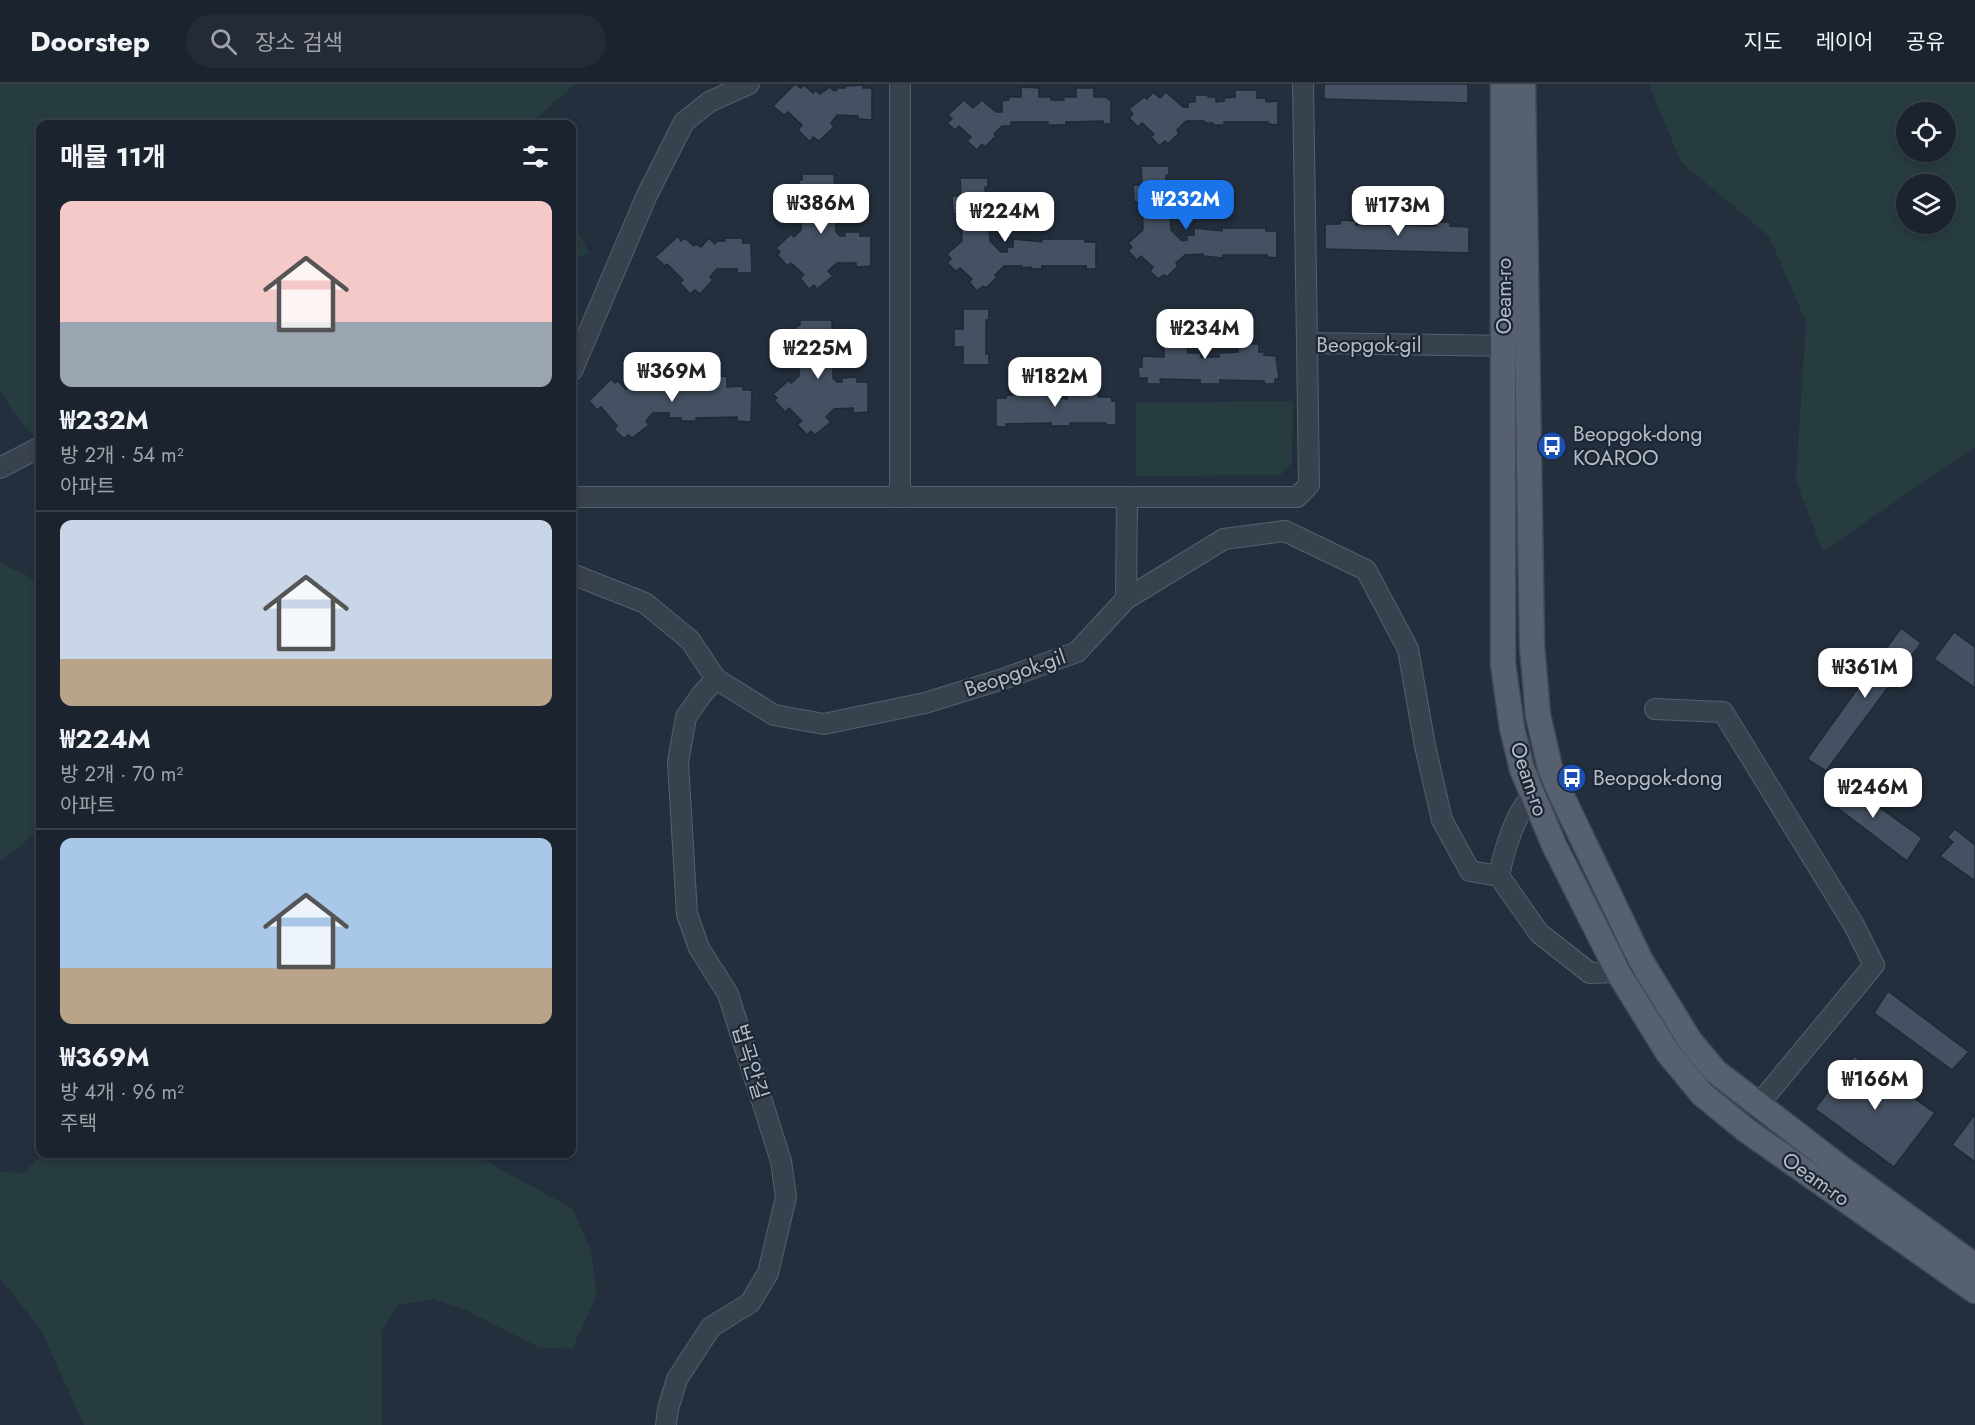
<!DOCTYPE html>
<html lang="ko">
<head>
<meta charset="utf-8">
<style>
  body { margin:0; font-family:Jost,"Noto Sans KR",sans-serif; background:#242b36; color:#f1f3f6; height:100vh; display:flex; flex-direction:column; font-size:22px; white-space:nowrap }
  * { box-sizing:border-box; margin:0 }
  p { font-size:20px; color:#a0a4aa }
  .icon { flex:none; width:33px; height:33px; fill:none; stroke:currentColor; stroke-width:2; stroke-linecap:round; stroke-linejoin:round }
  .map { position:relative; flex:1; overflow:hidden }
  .sheet { position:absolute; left:36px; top:36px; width:540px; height:1038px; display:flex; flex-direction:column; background:#1b232e; border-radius:12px; box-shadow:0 3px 9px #0003,0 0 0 2px #39404a }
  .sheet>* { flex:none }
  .controls { position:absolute; left:1896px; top:18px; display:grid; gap:12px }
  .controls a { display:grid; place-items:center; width:60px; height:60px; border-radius:50%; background:#1b232e; box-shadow:0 3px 9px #0003,0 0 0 2px #39404a; font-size:30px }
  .price { position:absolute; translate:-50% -51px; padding:0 14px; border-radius:12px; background:#fff; color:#222; font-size:20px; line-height:39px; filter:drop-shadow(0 2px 3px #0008) }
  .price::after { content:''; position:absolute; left:50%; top:36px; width:18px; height:14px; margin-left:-9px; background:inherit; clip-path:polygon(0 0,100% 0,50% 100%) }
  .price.on { background:#1a73e8; color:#fff }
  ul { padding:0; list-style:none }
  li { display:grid; align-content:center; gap:12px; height:318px; padding:0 24px }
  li+li { border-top:2px solid #39404a }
  li span { display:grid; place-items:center; height:186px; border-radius:12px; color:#555 }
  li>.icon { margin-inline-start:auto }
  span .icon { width:108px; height:108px; fill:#fffc; stroke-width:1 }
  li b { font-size:26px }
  h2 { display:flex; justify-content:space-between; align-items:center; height:72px; padding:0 24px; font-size:26px }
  header { display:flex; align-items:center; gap:36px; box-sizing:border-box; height:84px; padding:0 30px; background:#1b232e; border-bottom:2px solid #39404a }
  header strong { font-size:28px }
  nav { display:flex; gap:33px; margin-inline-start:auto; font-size:21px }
  .search { width:420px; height:54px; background:#242b36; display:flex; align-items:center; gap:15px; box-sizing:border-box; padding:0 21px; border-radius:33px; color:#a0a4aa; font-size:22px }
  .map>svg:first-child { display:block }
  .green { fill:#263c3f; fill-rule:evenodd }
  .building { fill:#455162; stroke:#1f2835; stroke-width:1.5 }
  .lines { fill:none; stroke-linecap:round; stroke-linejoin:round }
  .minor-casing { stroke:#565f6c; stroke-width:22 }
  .major-casing { stroke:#414a57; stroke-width:27 }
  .minor { stroke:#38414e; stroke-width:20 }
  .major { stroke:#56606e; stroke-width:24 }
  .labels { text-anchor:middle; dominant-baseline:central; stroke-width:4.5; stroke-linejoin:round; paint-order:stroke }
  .street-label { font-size:21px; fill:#b4bcc9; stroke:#1d2633 }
  .poi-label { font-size:21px; fill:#b4bcc9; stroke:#1d2633; text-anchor:start }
</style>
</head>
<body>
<header>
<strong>Doorstep</strong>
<div class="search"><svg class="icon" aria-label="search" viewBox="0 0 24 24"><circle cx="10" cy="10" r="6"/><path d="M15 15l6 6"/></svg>장소 검색</div>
<nav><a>지도</a><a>레이어</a><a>공유</a></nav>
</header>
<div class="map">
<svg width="1975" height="1341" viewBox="0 0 1975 1341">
  <rect width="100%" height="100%" fill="#242f3e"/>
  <!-- green -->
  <g class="green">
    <polygon points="0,0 575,0 537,34 539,40 40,40 40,356 38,358 10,323 0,305"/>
    <path d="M1649,0h326v363l-152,104 -27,-70 10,-159 -37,-86 -88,-74zM1906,28h40v40h-40zM1906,100h40v40h-40z"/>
    <polygon points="572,137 589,169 572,176"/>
    <polygon points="1293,317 1292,379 1280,391 1136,392 1136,319"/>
    <polygon points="0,479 40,498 40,745 0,778"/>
    <polygon points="42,1070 473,1070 573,1125 591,1168 597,1211 572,1265 540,1264 462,1224 432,1215 398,1221 382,1246 382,1341 84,1341 41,1246 0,1194 0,1088 24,1089"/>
  </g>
  <!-- building -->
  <g class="building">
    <polygon points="795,0 801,4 804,1 813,9 815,6 820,10 830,3 834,7 837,6 837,4 845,4 846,2 863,1 863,4 872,4 872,36 858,35 858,32 837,31 831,39 834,43 819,57 813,53 810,58 798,46 802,41 788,28 784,31 773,22"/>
    <polygon points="1324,0 1468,0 1468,19 1324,15"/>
    <polygon points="1021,3 1039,4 1039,13 1051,13 1051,16 1064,16 1064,13 1076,13 1076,4 1094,4 1094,13 1105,13 1111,17 1111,40 1103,40 1103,37 1066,38 1066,41 1048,41 1048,38 1011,38 1011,42 1002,42 994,50 996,52 985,63 982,60 977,66 967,57 971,53 959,42 955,46 947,39 952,35 948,31 964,16 973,24 982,16 996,28 1002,28 1002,17 1009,16 1008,13 1021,13"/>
    <polygon points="1235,6 1257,6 1257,14 1266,14 1266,18 1278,17 1278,41 1268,40 1268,38 1224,38 1224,41 1213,41 1213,39 1204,39 1204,37 1186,37 1177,46 1179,49 1168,60 1165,57 1159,62 1151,53 1154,50 1142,39 1138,43 1129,34 1133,30 1129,25 1144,13 1147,15 1153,8 1160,14 1166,8 1183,23 1188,23 1188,18 1195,18 1195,11 1208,11 1208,13 1216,13 1216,18 1224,17 1224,14 1235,13"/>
    <polygon points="1141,82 1169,82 1169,92 1166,91 1168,126 1170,126 1171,146 1182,157 1187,156 1187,151 1194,151 1194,144 1222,147 1222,144 1266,144 1266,147 1277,147 1277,174 1267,173 1267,171 1223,171 1223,174 1203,172 1203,170 1185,171 1176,179 1178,182 1167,193 1164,191 1158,195 1150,187 1153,183 1141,172 1137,176 1128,167 1132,163 1128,159 1143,146 1142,118 1134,118 1133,101 1142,101"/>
    <polygon points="802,90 834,90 835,104 831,104 832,127 828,128 828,135 836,136 836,148 840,152 845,152 845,148 860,148 860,152 871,152 871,182 856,183 856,179 837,179 828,187 833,192 817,205 814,201 809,205 800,194 804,191 791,179 787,182 777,170 780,168 776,164 791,150 794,153 801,146 801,131 792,130 792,107 799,107 799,96 802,96"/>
    <polygon points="960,94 988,94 988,103 985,103 987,138 989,138 990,157 1001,168 1007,168 1007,163 1013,163 1013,155 1042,158 1042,155 1085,155 1085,158 1096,158 1096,185 1086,185 1086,182 1042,182 1042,185 1031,185 1031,183 1022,184 1022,182 1004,182 995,191 997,193 986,204 983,202 977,207 969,198 972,195 960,184 956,187 947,179 951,175 947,170 962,157 961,129 953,130 952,112 961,112"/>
    <polygon points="1341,136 1356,137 1356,141 1389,141 1389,137 1404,138 1404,141 1436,142 1436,138 1450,138 1450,142 1469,143 1469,169 1325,165 1325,140 1340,140"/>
    <polygon points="678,152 681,157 685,154 694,162 696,160 701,163 709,154 715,160 717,157 725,157 724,154 742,154 743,159 751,159 752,189 737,189 737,185 717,185 710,193 713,196 700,210 695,206 690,210 680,199 683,196 667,180 665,182 655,173"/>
    <polygon points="963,225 989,225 989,236 986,236 986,270 989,270 989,281 963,281 963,263 954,263 954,245 963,245"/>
    <polygon points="1162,232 1190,233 1191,243 1187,244 1188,269 1201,269 1201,273 1219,273 1219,269 1238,268 1238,260 1259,260 1259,268 1265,268 1264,271 1276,272 1279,295 1275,295 1275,300 1265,300 1264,297 1220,296 1220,300 1200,300 1200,296 1160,295 1161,300 1147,300 1147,294 1139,294 1138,283 1142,283 1142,272 1164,273 1163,248 1159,248 1158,239 1162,239"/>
    <polygon points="800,236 832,236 832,249 829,249 830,273 826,273 825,281 833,282 833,294 837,298 842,298 842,294 857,293 857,298 868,298 868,328 853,329 853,324 834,325 826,333 831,338 815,351 811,347 807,351 797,340 802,337 789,324 785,328 774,316 777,314 773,310 789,296 791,299 799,292 799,276 790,276 789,253 796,252 796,242 800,241"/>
    <polygon points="727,292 727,303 743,302 743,306 752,306 751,338 737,337 737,333 696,334 696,337 681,337 681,334 669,334 669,329 653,329 646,337 649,341 632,354 628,351 624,355 614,345 617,342 601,323 597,326 589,317 611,295 615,299 618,297 626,305 630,302 634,306 642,297 649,303 649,300 657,300 657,296 676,296 676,301 687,301 687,303 703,303 703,293"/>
    <polygon points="1039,302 1038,311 1053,311 1053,314 1067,315 1067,311 1078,312 1078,304 1098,303 1098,313 1111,313 1112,317 1116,317 1116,341 1106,341 1106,339 1070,339 1070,342 1051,342 1051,339 1006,340 1007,343 996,343 996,314 1006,314 1007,311 1016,311 1016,303"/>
    <polygon points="1901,544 1921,559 1826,687 1807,675"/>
    <polygon points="1954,548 1975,563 1975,604 1934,575"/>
    <polygon points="1840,695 1922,754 1907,777 1822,712"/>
    <polygon points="1955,745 1975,761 1975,797 1940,772 1953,758 1947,753"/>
    <polygon points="1888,907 1969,968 1952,986 1874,929"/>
    <polygon points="1854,972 1935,1029 1894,1083 1815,1025"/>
    <polygon points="1975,1030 1975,1078 1952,1061"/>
  </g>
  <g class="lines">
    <!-- minor casing -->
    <g class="minor-casing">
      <g id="minor">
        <polyline points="1303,0 1307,259"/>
        <polyline points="572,287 647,111 684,38 709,18 749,0"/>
        <polyline points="0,384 40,363"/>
        <polyline points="572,413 1297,413 1309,401 1307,259 1516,262"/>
        <polyline points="900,413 900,0"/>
        <polyline points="572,490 645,519 690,556 716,595 774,631 824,640 925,619 1003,595 1077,568 1126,515 1127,413"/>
        <polyline points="1126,515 1224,455 1285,447 1366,486 1408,565 1425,662 1442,736 1470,787 1499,792 1539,849 1590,889 1618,888 1641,877"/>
        <polyline points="1655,625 1723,628 1854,841 1874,881 1759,1020"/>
        <path d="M1499,792c4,-21 17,-69 36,-81 6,-4 15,-6 22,-9"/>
        <polyline points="666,1341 668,1325 677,1295 711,1243 750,1219 768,1189 786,1113 781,1077 728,910 699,864 687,830 678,678 686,633 702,610 716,595"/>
      </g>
    </g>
    <!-- major casing -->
    <g class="major-casing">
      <g id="major">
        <polyline points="1503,0 1503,580 1512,644 1522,685 1554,761 1618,888 1668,969 1702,1010 1746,1046 1975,1207"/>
        <polyline points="1523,0 1532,562 1538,631 1550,684 1557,702 1641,877 1690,957 1715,987 1841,1084 1975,1182"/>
      </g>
    </g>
    <!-- minor -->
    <use href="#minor" class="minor"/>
    <!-- major -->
    <use href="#major" class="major"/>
  </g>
  <!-- icons -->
  <defs>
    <g id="bus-disc" transform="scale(1.5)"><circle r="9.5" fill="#1a4fb4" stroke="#1d2633"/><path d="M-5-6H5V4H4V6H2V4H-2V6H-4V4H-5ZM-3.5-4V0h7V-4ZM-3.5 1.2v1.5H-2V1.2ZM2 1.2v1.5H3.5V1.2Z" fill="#fff"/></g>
  </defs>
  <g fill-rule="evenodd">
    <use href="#bus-disc" x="1552" y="362"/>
    <use href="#bus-disc" x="1572" y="694"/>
  </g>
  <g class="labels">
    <!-- street labels -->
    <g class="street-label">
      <text transform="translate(1504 212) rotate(-90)">Oeam-ro</text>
      <text x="1369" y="261">Beopgok-gil</text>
      <text transform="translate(1015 589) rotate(-19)">Beopgok-gil</text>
      <text transform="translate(1529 695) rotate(71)">Oeam-ro</text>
      <text transform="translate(750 978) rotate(73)">법곡안길</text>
      <text transform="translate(1816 1095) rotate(35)">Oeam-ro</text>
    </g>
    <!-- poi labels -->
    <g class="poi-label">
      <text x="1573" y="350">Beopgok-dong<tspan x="1573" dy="24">KOAROO</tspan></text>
      <text x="1593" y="694">Beopgok-dong</text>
    </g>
  </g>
</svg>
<div class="controls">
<a><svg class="icon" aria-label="locate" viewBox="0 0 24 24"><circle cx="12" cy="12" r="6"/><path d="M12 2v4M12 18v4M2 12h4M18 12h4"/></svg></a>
<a><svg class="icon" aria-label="layers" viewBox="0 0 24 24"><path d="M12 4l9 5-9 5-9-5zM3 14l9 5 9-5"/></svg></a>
</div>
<b class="price on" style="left:1186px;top:147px">₩232M</b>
<b class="price" style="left:821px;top:151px">₩386M</b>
<b class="price" style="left:1398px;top:153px">₩173M</b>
<b class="price" style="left:1005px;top:159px">₩224M</b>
<b class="price" style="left:1205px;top:276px">₩234M</b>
<b class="price" style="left:818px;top:296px">₩225M</b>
<b class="price" style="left:672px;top:319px">₩369M</b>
<b class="price" style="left:1055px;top:324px">₩182M</b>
<b class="price" style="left:1865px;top:615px">₩361M</b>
<b class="price" style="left:1873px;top:735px">₩246M</b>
<b class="price" style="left:1875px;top:1027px">₩166M</b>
<section class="sheet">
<h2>매물 11개<svg class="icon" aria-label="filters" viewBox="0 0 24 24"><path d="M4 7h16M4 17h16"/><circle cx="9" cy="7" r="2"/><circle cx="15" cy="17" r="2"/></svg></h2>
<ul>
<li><span style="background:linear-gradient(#f6c9c9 65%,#9aa5b1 0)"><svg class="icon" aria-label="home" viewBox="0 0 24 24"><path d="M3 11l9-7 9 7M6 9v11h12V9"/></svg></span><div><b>₩232M</b><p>방 2개 · 54 m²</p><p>아파트</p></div></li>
<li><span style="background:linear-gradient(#c9d6e8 75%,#b9a48a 0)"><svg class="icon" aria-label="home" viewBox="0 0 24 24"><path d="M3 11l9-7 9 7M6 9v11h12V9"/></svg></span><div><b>₩224M</b><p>방 2개 · 70 m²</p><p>아파트</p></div></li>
<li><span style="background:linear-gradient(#a9c7e8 70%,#b9a48a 0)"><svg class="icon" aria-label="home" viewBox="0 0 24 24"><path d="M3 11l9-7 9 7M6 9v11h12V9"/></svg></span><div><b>₩369M</b><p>방 4개 · 96 m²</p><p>주택</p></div></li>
</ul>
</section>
</div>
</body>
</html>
